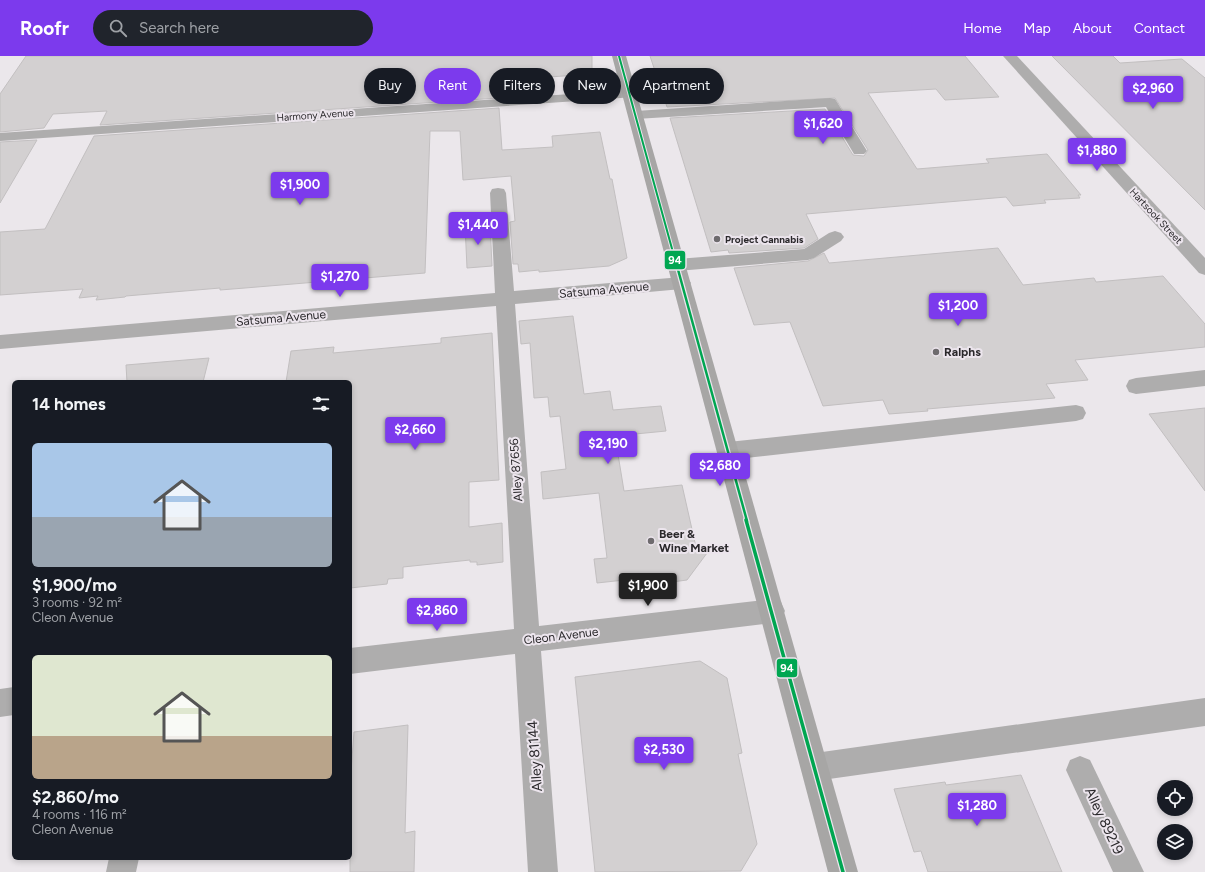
<!DOCTYPE html>
<html lang="en">
<head>
<meta charset="utf-8">
<style>
  body { margin:0; font-family:Figtree,sans-serif; background:#20242c; color:#f1f3f6; height:100vh; display:flex; flex-direction:column; font-size:15px; white-space:nowrap }
  * { box-sizing:border-box; margin:0 }
  p { font-size:13px; color:#9ea1a6 }
  .icon { flex:none; width:22px; height:22px; fill:none; stroke:currentColor; stroke-width:2; stroke-linecap:round; stroke-linejoin:round }
  .map { position:relative; flex:1; overflow:hidden }
  .panel { position:absolute; left:12px; top:324px; width:340px; height:480px; display:flex; flex-direction:column; background:#171b24; border-radius:6px; box-shadow:0 2px 6px #0003 }
  .panel>* { flex:none }
  .hud { position:absolute; left:364px; top:12px; width:380px; height:36px; display:flex; gap:8px }
  .controls { position:absolute; left:1157px; top:724px; display:grid; gap:8px }
  .controls a { display:grid; place-items:center; width:36px; height:36px; border-radius:50%; background:#171b24; box-shadow:0 2px 6px #0003; font-size:20px }
  .price { position:absolute; translate:-50% -34px; padding:0 9px; border-radius:4px; background:#7c3aed; color:#fff; font-size:13px; line-height:26px; filter:drop-shadow(0 1px 2px #0008) }
  .price::after { content:''; position:absolute; left:50%; top:24px; width:12px; height:9px; margin-left:-6px; background:inherit; clip-path:polygon(0 0,100% 0,50% 100%) }
  .price.active { background:#222; color:#fff }
  ul { padding:0; list-style:none }
  li { display:grid; align-content:center; gap:8px; height:212px; padding:0 20px }
  li span { display:grid; place-items:center; height:124px; border-radius:6px; color:#555 }
  li>.icon { margin-inline-start:auto }
  span .icon { width:72px; height:72px; fill:#fffc; stroke-width:1 }
  li b { font-size:17px }
  h2 { display:flex; justify-content:space-between; align-items:center; height:48px; padding:0 20px; font-size:17px }
  .pill { padding:0 14px; border-radius:18px; background:#171b24; box-shadow:0 2px 6px #0003; font-size:14px; line-height:36px }
  .pill.active { background:#7c3aed; color:#fff }
  header { display:flex; align-items:center; gap:24px; box-sizing:border-box; height:56px; padding:0 20px; background:#7c3aed; color:#fff }
  header strong { font-size:19px }
  nav { display:flex; gap:22px; margin-inline-start:auto; font-size:14px }
  .search { width:280px; height:36px; background:#20242c; display:flex; align-items:center; gap:10px; box-sizing:border-box; padding:0 14px; border-radius:22px; color:#9ea1a6; font-size:15px }
  .map>svg:first-child { display:block }
  .building { fill:#d3d0d1; stroke:#c2bfc0 }
  .lines { fill:none; stroke-linecap:round; stroke-linejoin:round }
  .minor { fill:#aeadad; fill-rule:evenodd }
  .major { fill:#a7a6a5; fill-rule:evenodd }
  .bus-1-far2-casing { stroke:#ece5ed; stroke-width:4 }
  .bus-1-far1-casing { stroke:#ece5ed; stroke-width:5 }
  .bus-1-casing { stroke:#ece5ed; stroke-width:6 }
  .bus-1-far2 { stroke:#00a651; stroke-width:2 }
  .bus-1-far1 { stroke:#00a651; stroke-width:2.5 }
  .bus-1 { stroke:#00a651; stroke-width:3.5 }
  .poi-dot { fill:#6e6b6e; stroke:#ece5ed; stroke-width:1.5 }
  .labels { text-anchor:middle; dominant-baseline:central; stroke-width:4; stroke-linejoin:round; paint-order:stroke }
  .far-street-label { font-size:10px; fill:#2a282b; stroke:#ece5ed }
  .far-poi-label { font-size:10px; font-weight:bold; fill:#2a282b; stroke:#ece5ed; text-anchor:start }
  .street-label { font-size:12px; fill:#2a282b; stroke:#ece5ed }
  .poi-label { font-size:12px; font-weight:bold; fill:#2a282b; stroke:#ece5ed; text-anchor:start }
  .near-street-label { font-size:14px; fill:#2a282b; stroke:#ece5ed }
  .line-badge { stroke:#ece5ed; stroke-width:1.5 }
  .badge-label { font-size:11px; text-anchor:middle; font-weight:bold; fill:#fff }
</style>
</head>
<body>
<header>
<strong>Roofr</strong>
<div class="search"><svg class="icon" aria-label="search" viewBox="0 0 24 24"><circle cx="10" cy="10" r="6"/><path d="M15 15l6 6"/></svg>Search here</div>
<nav><a>Home</a><a>Map</a><a>About</a><a>Contact</a></nav>
</header>
<div class="map">
<svg width="1205" height="816" viewBox="0 0 1205 816">
  <rect width="100%" height="100%" fill="#ebe7eb"/>
  <!-- building -->
  <g class="building">
    <polygon points="26,0 592,0 592,18 549,21 549,28 540,29 497,32 498,42 100,69 107,55 53,58 44,72 0,76 0,38"/>
    <polygon points="650,0 965,0 999,41 945,44 936,33 868,37 917,113 989,107 986,103 1047,98 1081,139 1078,139 1080,142 1044,144 1046,147 1013,150 1006,141 806,158 818,183 804,192 729,197 728,194 711,196 670,62 825,53 853,99 864,100 868,94 835,42 667,51"/>
    <polygon points="1052,0 1113,0 1120,7 1182,3 1205,22 1205,154"/>
    <polygon points="499,52 502,94 553,91 552,80 600,76 610,123 612,123 627,202 609,210 539,216 539,214 519,216 518,208 513,208 510,166 515,165 511,120 463,124 460,75 430,75 425,217 245,232 220,234 220,232 126,240 125,241 96,244 98,240 79,242 83,233 0,239 0,176 45,173 94,80"/>
    <polygon points="37,84 0,147 0,86"/>
    <polygon points="490,167 492,210 467,212 465,169"/>
    <polygon points="998,192 1023,229 1094,222 1096,226 1163,220 1205,268 1205,291 1075,304 1088,324 1046,328 1055,342 927,353 928,355 889,358 883,344 823,350 790,266 754,269 734,212 808,205 824,197 829,207"/>
    <polygon points="573,260 584,338 610,335 613,354 661,350 666,375 615,380 624,435 682,429 696,491 713,489 687,524 672,526 670,519 597,527 594,503 607,502 599,437 543,443 541,416 566,413 560,360 550,361 548,341 534,342 530,287 521,288 519,265"/>
    <polygon points="492,277 499,424 469,426 469,471 502,467 503,506 477,509 477,506 470,506 470,504 403,511 403,522 388,523 387,528 350,532 350,326 286,326 291,295 334,291 333,297 441,287 441,282"/>
    <polygon points="209,302 203,326 127,326 126,309"/>
    <polygon points="1205,352 1205,435 1149,358"/>
    <polygon points="700,605 727,622 742,697 738,698 757,788 741,815 595,816 575,621"/>
    <polygon points="408,669 405,777 415,775 414,816 350,816 350,730 354,676"/>
    <polygon points="1021,719 1062,816 928,816 921,795 914,796 894,733 945,726 946,729"/>
  </g>
  <g class="lines">
    <!-- minor -->
    <g class="minor">
      <polygon points="1003,0 1017,0 1205,202 1205,219 1199,217"/>
      <polygon points="630,34 635,35 637,38 635,41 0,85 0,77"/>
      <polygon points="830,42 835,43 837,46 867,95 864,98 854,98 826,51 636,63 631,62 629,59 631,56 636,55"/>
      <polygon points="498,132 504,133 506,137 514,235 682,221 688,223 691,227 688,231 682,233 515,248 539,570 772,543 781,546 785,555 781,564 772,567 541,595 558,816 528,816 515,598 350,618 350,592 514,573 496,250 0,293 0,279 495,237 490,137 492,133"/>
      <polygon points="835,175 841,177 844,181 841,185 814,202 808,204 677,215 671,213 668,209 671,205 677,203 804,193 829,177"/>
      <polygon points="1205,314 1205,330 1136,338 1129,336 1126,330 1129,324 1136,322"/>
      <polygon points="1076,349 1083,351 1086,357 1083,363 1076,365 728,404 720,401 717,395 720,389 728,386"/>
      <polygon points="14,631 14,659 0,661 0,633"/>
      <polygon points="1205,642 1205,670 815,725 805,721 801,711 805,701 815,697"/>
      <polygon points="1080,700 1090,704 1144,816 1113,816 1066,714 1070,704"/>
      <polygon points="109,802 139,802 136,816 106,816"/>
    </g>
    <!-- major -->
    <polygon class="major" points="612,0 626,0 858,816 828,816"/>
    <!-- bus-1-far2 casing -->
    <g class="bus-1-far2-casing">
      <polyline id="bus-1-far2" points="619,0 674,200"/>
    </g>
    <!-- bus-1-far1 casing -->
    <g class="bus-1-far1-casing">
      <polyline id="bus-1-far1" points="674,199 747,465"/>
    </g>
    <!-- bus-1 casing -->
    <g class="bus-1-casing">
      <polyline id="bus-1" points="746,464 843,816"/>
    </g>
    <!-- bus-1-far2 -->
    <use href="#bus-1-far2" class="bus-1-far2"/>
    <!-- bus-1-far1 -->
    <use href="#bus-1-far1" class="bus-1-far1"/>
    <!-- bus-1 -->
    <use href="#bus-1" class="bus-1"/>
  </g>
  <!-- markers -->
  <g class="poi-dot">
    <circle cx="717" cy="183" r="4"/>
    <circle cx="936" cy="296" r="4"/>
    <circle cx="651" cy="485" r="4"/>
  </g>
  <g class="labels">
    <!-- far-street labels -->
    <g class="far-street-label">
      <text transform="translate(315 59) rotate(-4)">Harmony Avenue</text>
      <text transform="translate(1156 160) rotate(47)">Hartsook Street</text>
    </g>
    <!-- far-poi labels -->
    <g class="far-poi-label">
      <text x="725" y="183">Project Cannabis</text>
    </g>
    <!-- street labels -->
    <g class="street-label">
      <text transform="translate(604 234) rotate(-5)">Satsuma Avenue</text>
      <text transform="translate(281 262) rotate(-5)">Satsuma Avenue</text>
      <text transform="translate(516 414) rotate(-94)">Alley 87656</text>
      <text transform="translate(561 580) rotate(-7)">Cleon Avenue</text>
    </g>
    <!-- poi labels -->
    <g class="poi-label">
      <text x="944" y="296">Ralphs</text>
      <text x="659" y="478">Beer &amp;<tspan x="659" dy="14">Wine Market</tspan></text>
    </g>
    <!-- near-street labels -->
    <g class="near-street-label">
      <text transform="translate(535 700) rotate(-94)">Alley 81144</text>
      <text transform="translate(1104 765) rotate(65)">Alley 89219</text>
    </g>
  </g>
  <g class="line-badge">
    <rect x="664" y="194" width="22" height="20" rx="4" fill="#00a651"/>
    <rect x="776" y="602" width="22" height="20" rx="4" fill="#00a651"/>
  </g>
  <g class="badge-label">
    <text x="675" y="208">94</text>
    <text x="787" y="616">94</text>
  </g>
</svg>
<div class="controls">
<a><svg class="icon" aria-label="locate" viewBox="0 0 24 24"><circle cx="12" cy="12" r="6"/><path d="M12 2v4M12 18v4M2 12h4M18 12h4"/></svg></a>
<a><svg class="icon" aria-label="layers" viewBox="0 0 24 24"><path d="M12 4l9 5-9 5-9-5zM3 14l9 5 9-5"/></svg></a>
</div>
<b class="price" style="left:1153px;top:54px">$2,960</b>
<b class="price" style="left:823px;top:89px">$1,620</b>
<b class="price" style="left:1097px;top:116px">$1,880</b>
<b class="price" style="left:300px;top:150px">$1,900</b>
<b class="price" style="left:478px;top:190px">$1,440</b>
<b class="price" style="left:340px;top:242px">$1,270</b>
<b class="price" style="left:958px;top:271px">$1,200</b>
<b class="price" style="left:415px;top:395px">$2,660</b>
<b class="price" style="left:608px;top:409px">$2,190</b>
<b class="price" style="left:720px;top:431px">$2,680</b>
<b class="price active" style="left:648px;top:551px">$1,900</b>
<b class="price" style="left:437px;top:576px">$2,860</b>
<b class="price" style="left:664px;top:715px">$2,530</b>
<b class="price" style="left:977px;top:771px">$1,280</b>
<div class="hud">
<a class="pill">Buy</a>
<a class="pill active">Rent</a>
<a class="pill">Filters</a>
<a class="pill">New</a>
<a class="pill">Apartment</a>
</div>
<section class="panel">
<h2>14 homes<svg class="icon" aria-label="filters" viewBox="0 0 24 24"><path d="M4 7h16M4 17h16"/><circle cx="9" cy="7" r="2"/><circle cx="15" cy="17" r="2"/></svg></h2>
<ul>
<li><span style="background:linear-gradient(#a9c7e8 60%,#9aa5b1 0)"><svg class="icon" aria-label="home" viewBox="0 0 24 24"><path d="M3 11l9-7 9 7M6 9v11h12V9"/></svg></span><div><b>$1,900/mo</b><p>3 rooms · 92 m²</p><p>Cleon Avenue</p></div></li>
<li><span style="background:linear-gradient(#dfe7d0 65%,#b9a48a 0)"><svg class="icon" aria-label="home" viewBox="0 0 24 24"><path d="M3 11l9-7 9 7M6 9v11h12V9"/></svg></span><div><b>$2,860/mo</b><p>4 rooms · 116 m²</p><p>Cleon Avenue</p></div></li>
</ul>
</section>
</div>
</body>
</html>
